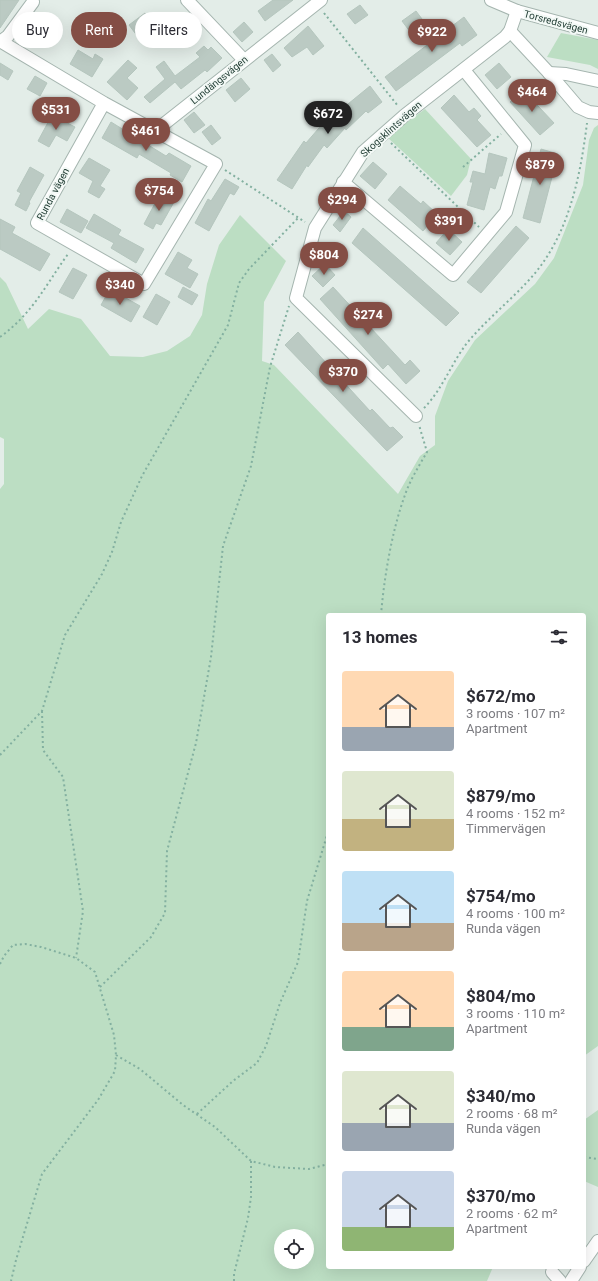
<!DOCTYPE html>
<html lang="en">
<head>
<meta charset="utf-8">
<style>
  body { margin:0; font-family:Roboto,sans-serif; background:#f2f2f3; color:#2b2b33; height:100vh; display:flex; flex-direction:column; font-size:15px; white-space:nowrap }
  * { box-sizing:border-box; margin:0 }
  p { font-size:13px; color:#7c7c81 }
  .icon { flex:none; width:22px; height:22px; fill:none; stroke:currentColor; stroke-width:2; stroke-linecap:round; stroke-linejoin:round }
  .map { position:relative; flex:1; overflow:hidden }
  .details { position:absolute; left:326px; top:613px; width:260px; height:656px; display:flex; flex-direction:column; background:#fff; border-radius:4px; box-shadow:0 4px 16px #0002 }
  .details>* { flex:none }
  .top-card { position:absolute; left:12px; top:12px; width:254px; height:36px; display:flex; gap:8px }
  .tools { position:absolute; left:274px; top:1229px; display:grid; gap:8px }
  .tools a { display:grid; place-items:center; width:40px; height:40px; border-radius:50%; background:#fff; box-shadow:0 4px 16px #0002; font-size:20px }
  .price { position:absolute; translate:-50% -34px; padding:0 9px; border-radius:14px; background:#844e45; color:#fff; font-size:13px; line-height:26px; filter:drop-shadow(0 1px 2px #0008) }
  .price::after { content:''; position:absolute; left:50%; top:24px; width:12px; height:9px; margin-left:-6px; background:inherit; clip-path:polygon(0 0,100% 0,50% 100%) }
  .price.selected { background:#222; color:#fff }
  ul { padding:0; list-style:none }
  li { display:flex; align-items:center; gap:12px; height:100px; padding:0 16px }
  li span { display:grid; place-items:center; flex:none; width:112px; height:80px; border-radius:4px; color:#555 }
  li>.icon { margin-inline-start:auto }
  span .icon { width:48px; height:48px; fill:#fffc; stroke-width:1 }
  li b { font-size:17px }
  h2 { display:flex; justify-content:space-between; align-items:center; height:48px; padding:0 16px; font-size:17px }
  .pill { padding:0 14px; border-radius:18px; background:#fff; box-shadow:0 4px 16px #0002; font-size:14px; line-height:36px }
  .pill.selected { background:#844e45; color:#fff }
  .map>svg:first-child { display:block }
  .green { fill:#bcdec3; fill-rule:evenodd }
  .building { fill:#bbcac3; stroke:#b5c6be }
  .lines { fill:none; stroke-linecap:round; stroke-linejoin:round }
  .minor-casing { stroke:#a5b5af; stroke-width:14 }
  .path { stroke:#83b0a0; stroke-width:2; stroke-dasharray:2 3; stroke-linecap:butt }
  .minor { stroke:#fff; stroke-width:12 }
  .labels { text-anchor:middle; dominant-baseline:central; stroke-width:4; stroke-linejoin:round; paint-order:stroke }
  .street-label { font-size:10px; fill:#223e35; stroke:#f3f9f6 }
</style>
</head>
<body>
<div class="map">
<svg width="598" height="1281" viewBox="0 0 598 1281">
  <rect width="100%" height="100%" fill="#e3ede8"/>
  <!-- green -->
  <g class="green">
    <polygon points="561,33 598,40 598,69 590,65 547,57"/>
    <polygon points="425,109 471,159 467,175 451,196 387,137"/>
    <path d="M598,125v921l-14,10v-441h-256v652h165l-6,14h-487v-792l4,-5v-45l-4,-2v-160l6,6 22,46 21,-20 32,10 29,37 33,1 24,-6 23,-15 12,-21 5,-31 12,-39 21,-30 46,46 -22,41 -2,59 12,4 124,129 22,-38 15,-11v-29l13,-35 27,-41 60,-56 19,-26 29,-73 6,-45 5,-12zM281,1236h26v26h-26z"/>
    <polygon points="598,1110 598,1187 584,1181 584,1120"/>
  </g>
  <!-- building -->
  <g class="building">
    <polygon points="0,0 19,0 0,28"/>
    <polygon points="273,0 293,0 265,21 258,11"/>
    <polygon points="360,5 368,15 355,24 347,14"/>
    <polygon points="416,11 425,23 411,33 402,21"/>
    <polygon points="145,13 154,25 138,37 129,25"/>
    <polygon points="464,17 477,35 462,46 460,43 396,91 385,77"/>
    <polygon points="30,20 41,27 32,41 21,33"/>
    <polygon points="244,22 253,32 242,42 233,32"/>
    <polygon points="308,26 324,46 313,55 307,47 292,57 284,48"/>
    <polygon points="204,46 208,50 211,47 222,58 207,72 205,70 181,89 175,82 150,103 144,97 165,79 156,67 164,61 175,76 200,57 196,53"/>
    <polygon points="78,50 93,59 95,54 103,59 92,77 70,64"/>
    <polygon points="272,54 281,65 273,72 264,60"/>
    <polygon points="128,60 137,68 127,78 138,88 127,100 107,82"/>
    <polygon points="0,63 13,71 8,80 0,75"/>
    <polygon points="499,63 511,77 497,89 485,75"/>
    <polygon points="35,76 47,83 40,96 27,89"/>
    <polygon points="241,78 250,89 235,102 226,90"/>
    <polygon points="370,86 382,102 368,113 366,111 346,130 345,128 327,148 324,145 308,167 307,165 292,189 277,180 304,141 306,143 325,121 326,122"/>
    <polygon points="523,90 554,123 540,135 510,102"/>
    <polygon points="454,95 469,112 474,108 481,116 477,120 491,135 477,147 441,108"/>
    <polygon points="194,112 205,125 194,133 184,120"/>
    <polygon points="52,115 75,127 67,141 56,135 49,147 38,141"/>
    <polygon points="111,122 166,156 169,153 191,166 182,182 170,175 171,173 139,154 137,158 102,138"/>
    <polygon points="211,125 221,138 212,145 202,132"/>
    <polygon points="541,149 558,154 540,223 523,218"/>
    <polygon points="489,153 507,158 502,176 499,176 495,189 490,187 484,210 467,205 473,182 470,182 473,171 485,174"/>
    <polygon points="89,158 110,170 100,186 105,189 99,198 88,192 93,181 79,173"/>
    <polygon points="373,162 387,174 375,189 360,176"/>
    <polygon points="30,167 44,175 29,202 30,203 26,211 15,205 21,193 17,191"/>
    <polygon points="225,179 239,187 234,195 230,193 209,231 195,223 208,199 211,201"/>
    <polygon points="400,186 421,204 423,201 437,214 423,231 388,200"/>
    <polygon points="160,194 174,202 161,225 156,223 153,229 144,224"/>
    <polygon points="67,209 88,221 81,233 60,222"/>
    <polygon points="344,211 351,217 340,232 333,225"/>
    <polygon points="94,214 121,230 118,235 144,249 136,263 111,248 114,243 86,228"/>
    <polygon points="0,219 15,227 12,233 50,254 40,271 0,249"/>
    <polygon points="516,226 529,238 481,293 467,282"/>
    <polygon points="363,228 459,313 446,326 352,243"/>
    <polygon points="448,229 462,242 450,255 436,243"/>
    <polygon points="178,252 192,260 187,268 198,274 190,288 165,274"/>
    <polygon points="325,264 335,275 323,287 312,276"/>
    <polygon points="73,268 87,275 73,299 59,292"/>
    <polygon points="183,287 198,295 192,305 178,297"/>
    <polygon points="333,287 405,365 410,360 420,371 406,384 388,364 383,369 320,299"/>
    <polygon points="110,289 140,306 131,322 101,305"/>
    <polygon points="156,294 170,302 157,325 143,317"/>
    <polygon points="298,332 370,411 372,409 390,428 393,427 403,437 387,451 285,345"/>
  </g>
  <g class="lines">
    <!-- minor casing -->
    <g class="minor-casing">
      <g id="minor">
        <polyline points="187,0 244,60"/>
        <polyline points="491,0 517,11 598,33"/>
        <polyline points="510,31 549,73 578,107 589,112 598,113"/>
        <polyline points="0,41 104,103 216,164 144,284 37,223 104,103"/>
        <polyline points="0,42 8,36 33,2"/>
        <polyline points="549,73 566,74 598,81"/>
        <polyline points="155,131 321,0"/>
        <polyline points="343,182 453,275 506,212 525,145 464,70"/>
        <polyline points="416,416 296,298 315,228 363,152 405,115 505,37 510,31 517,11"/>
        <polyline points="584,1261 598,1241"/>
        <polyline points="552,1272 560,1281"/>
        <polyline points="571,1281 580,1267"/>
      </g>
    </g>
    <!-- path -->
    <g class="path">
      <polyline points="324,13 398,106"/>
      <polyline points="391,143 479,227"/>
      <polyline points="463,167 501,134"/>
      <polyline points="225,170 305,222"/>
      <path d="M0,337c33,-24 45,-51 68,-83"/>
      <path d="M424,408c18,-18 27,-44 43,-65 19,-23 42,-41 62,-63 39,-42 51,-101 58,-157"/>
      <path d="M381,615c3,-37 11,-85 24,-120 5,-15 14,-29 22,-43l-8,-27"/>
      <polyline points="42,711 43,750 63,777 83,911 76,958"/>
      <polyline points="0,755 42,711 65,635 102,574 112,552 121,522 142,476 228,325 239,283 249,269 299,217"/>
      <polyline points="0,964 4,956 13,945 25,944 41,947 76,958 95,972 114,1035 116,1055 115,1071 98,1100 42,1174 16,1260 11,1281"/>
      <polyline points="100,987 151,937 165,913 167,851 196,743 211,657 223,546 251,466 270,367 289,306"/>
      <polyline points="116,1055 140,1069 183,1105 215,1127 251,1161 275,1167 309,1169 328,1164"/>
      <polyline points="197,1114 233,1081 257,1063 266,1046 280,1003 298,962 307,901 328,832"/>
      <polyline points="584,1157 598,1159"/>
      <polyline points="234,1281 234,1274 248,1218 251,1197 251,1161"/>
    </g>
    <!-- minor -->
    <use href="#minor" class="minor"/>
  </g>
  <g class="labels">
    <!-- street labels -->
    <g class="street-label">
      <text transform="translate(556 22) rotate(15)">Torsredsvägen</text>
      <text transform="translate(219 80) rotate(-39)">Lundängsvägen</text>
      <text transform="translate(391 129) rotate(-42)">Skogsklintsvägen</text>
      <text transform="translate(53 194) rotate(-62)">Runda vägen</text>
    </g>
  </g>
</svg>
<div class="tools">
<a><svg class="icon" aria-label="locate" viewBox="0 0 24 24"><circle cx="12" cy="12" r="6"/><path d="M12 2v4M12 18v4M2 12h4M18 12h4"/></svg></a>
</div>
<b class="price" style="left:432px;top:53px">$922</b>
<b class="price" style="left:532px;top:113px">$464</b>
<b class="price" style="left:56px;top:131px">$531</b>
<b class="price selected" style="left:328px;top:135px">$672</b>
<b class="price" style="left:146px;top:152px">$461</b>
<b class="price" style="left:540px;top:186px">$879</b>
<b class="price" style="left:159px;top:212px">$754</b>
<b class="price" style="left:342px;top:221px">$294</b>
<b class="price" style="left:449px;top:242px">$391</b>
<b class="price" style="left:324px;top:276px">$804</b>
<b class="price" style="left:120px;top:306px">$340</b>
<b class="price" style="left:368px;top:336px">$274</b>
<b class="price" style="left:343px;top:393px">$370</b>
<div class="top-card">
<a class="pill">Buy</a>
<a class="pill selected">Rent</a>
<a class="pill">Filters</a>
</div>
<section class="details">
<h2>13 homes<svg class="icon" aria-label="filters" viewBox="0 0 24 24"><path d="M4 7h16M4 17h16"/><circle cx="9" cy="7" r="2"/><circle cx="15" cy="17" r="2"/></svg></h2>
<ul>
<li><span style="background:linear-gradient(#ffd9b3 70%,#9aa5b1 0)"><svg class="icon" aria-label="home" viewBox="0 0 24 24"><path d="M3 11l9-7 9 7M6 9v11h12V9"/></svg></span><div><b>$672/mo</b><p>3 rooms · 107 m²</p><p>Apartment</p></div></li>
<li><span style="background:linear-gradient(#dfe7d0 60%,#c2b280 0)"><svg class="icon" aria-label="home" viewBox="0 0 24 24"><path d="M3 11l9-7 9 7M6 9v11h12V9"/></svg></span><div><b>$879/mo</b><p>4 rooms · 152 m²</p><p>Timmervägen</p></div></li>
<li><span style="background:linear-gradient(#bfe0f5 65%,#b9a48a 0)"><svg class="icon" aria-label="home" viewBox="0 0 24 24"><path d="M3 11l9-7 9 7M6 9v11h12V9"/></svg></span><div><b>$754/mo</b><p>4 rooms · 100 m²</p><p>Runda vägen</p></div></li>
<li><span style="background:linear-gradient(#ffd9b3 70%,#7fa58c 0)"><svg class="icon" aria-label="home" viewBox="0 0 24 24"><path d="M3 11l9-7 9 7M6 9v11h12V9"/></svg></span><div><b>$804/mo</b><p>3 rooms · 110 m²</p><p>Apartment</p></div></li>
<li><span style="background:linear-gradient(#dfe7d0 65%,#9aa5b1 0)"><svg class="icon" aria-label="home" viewBox="0 0 24 24"><path d="M3 11l9-7 9 7M6 9v11h12V9"/></svg></span><div><b>$340/mo</b><p>2 rooms · 68 m²</p><p>Runda vägen</p></div></li>
<li><span style="background:linear-gradient(#c9d6e8 70%,#8fb573 0)"><svg class="icon" aria-label="home" viewBox="0 0 24 24"><path d="M3 11l9-7 9 7M6 9v11h12V9"/></svg></span><div><b>$370/mo</b><p>2 rooms · 62 m²</p><p>Apartment</p></div></li>
</ul>
</section>
</div>
</body>
</html>
